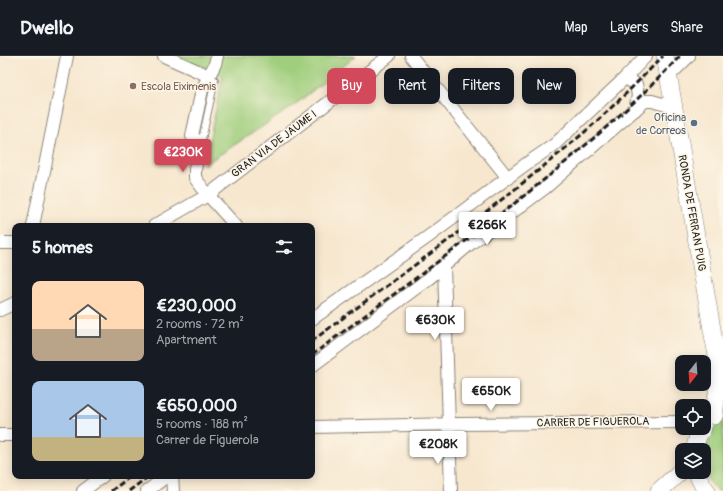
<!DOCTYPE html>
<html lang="en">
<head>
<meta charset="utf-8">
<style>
  body { margin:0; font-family:Pangolin,sans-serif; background:#20242c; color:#f1f3f6; height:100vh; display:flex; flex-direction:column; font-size:15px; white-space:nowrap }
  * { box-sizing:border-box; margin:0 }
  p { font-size:13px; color:#9ea1a6 }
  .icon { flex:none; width:22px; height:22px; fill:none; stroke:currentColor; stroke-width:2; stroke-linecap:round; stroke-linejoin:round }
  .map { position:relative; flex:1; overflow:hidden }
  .panel { position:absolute; left:12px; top:167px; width:303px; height:256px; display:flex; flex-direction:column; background:#171b24; border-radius:8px; box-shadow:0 2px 10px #0003 }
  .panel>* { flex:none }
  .top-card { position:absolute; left:327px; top:12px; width:336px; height:36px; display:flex; gap:8px }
  .needle { width:26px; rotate:197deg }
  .buttons { position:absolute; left:675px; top:299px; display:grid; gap:8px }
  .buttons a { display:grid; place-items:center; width:36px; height:36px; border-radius:8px; background:#171b24; box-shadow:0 2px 10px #0003; font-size:20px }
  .price { position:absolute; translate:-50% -34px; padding:0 9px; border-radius:4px; background:#fff; color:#222; font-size:13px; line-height:26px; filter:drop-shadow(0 1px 2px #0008) }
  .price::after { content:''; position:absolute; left:50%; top:24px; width:12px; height:9px; margin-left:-6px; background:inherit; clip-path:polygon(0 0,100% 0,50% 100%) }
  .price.selected { background:#d1495b; color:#fff }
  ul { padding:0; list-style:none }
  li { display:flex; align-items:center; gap:12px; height:100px; padding:0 20px }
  li span { display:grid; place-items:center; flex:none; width:112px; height:80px; border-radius:8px; color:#555 }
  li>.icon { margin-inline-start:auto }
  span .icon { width:48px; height:48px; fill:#fffc; stroke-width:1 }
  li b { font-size:17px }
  h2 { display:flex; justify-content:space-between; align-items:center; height:48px; padding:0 20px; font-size:17px }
  .chip { padding:0 14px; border-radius:8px; background:#171b24; box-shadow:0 2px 10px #0003; font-size:14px; line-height:36px }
  .chip.selected { background:#d1495b; color:#fff }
  header { display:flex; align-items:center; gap:24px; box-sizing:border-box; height:56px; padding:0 20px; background:#171b24; border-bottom:1px solid #363941 }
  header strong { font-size:19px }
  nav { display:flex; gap:22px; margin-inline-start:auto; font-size:14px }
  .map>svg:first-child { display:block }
  .green { fill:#9fce7c; stroke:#5e754c }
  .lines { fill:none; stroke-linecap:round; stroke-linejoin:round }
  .lane-casing { stroke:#8a8276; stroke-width:8 }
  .street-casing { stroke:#8a8276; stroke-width:14 }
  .secondary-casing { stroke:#8a8276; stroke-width:18 }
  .lane { stroke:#fff; stroke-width:6 }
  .street { stroke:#fff; stroke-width:12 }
  .secondary { stroke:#fff; stroke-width:17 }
  .rail { stroke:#1c1c1c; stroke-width:3; stroke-dasharray:6 3; stroke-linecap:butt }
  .education-dot { fill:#8d6e63; stroke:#fcf5e5; stroke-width:1.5 }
  .service-dot { fill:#5c6f8a; stroke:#fcf5e5; stroke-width:1.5 }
  .labels { text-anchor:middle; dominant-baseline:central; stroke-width:3; stroke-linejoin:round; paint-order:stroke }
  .education-label { font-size:11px; fill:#785e54; stroke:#fcf5e5; text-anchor:start }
  .service-label { font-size:11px; fill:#4e5e75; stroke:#fcf5e5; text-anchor:end }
  .street-label { font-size:11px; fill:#1c1c1c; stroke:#fcf5e5 }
</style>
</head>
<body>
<header>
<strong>Dwello</strong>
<nav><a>Map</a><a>Layers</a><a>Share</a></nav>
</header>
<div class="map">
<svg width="723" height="435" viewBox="0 0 723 435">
  <rect width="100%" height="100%" fill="#fcf5e5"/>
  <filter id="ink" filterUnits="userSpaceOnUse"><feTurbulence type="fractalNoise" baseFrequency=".025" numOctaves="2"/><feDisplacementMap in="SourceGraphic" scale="8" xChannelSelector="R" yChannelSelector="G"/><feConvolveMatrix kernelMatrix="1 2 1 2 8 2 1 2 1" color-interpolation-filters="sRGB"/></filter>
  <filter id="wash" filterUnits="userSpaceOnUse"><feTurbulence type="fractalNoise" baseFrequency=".012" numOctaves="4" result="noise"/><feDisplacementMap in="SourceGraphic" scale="16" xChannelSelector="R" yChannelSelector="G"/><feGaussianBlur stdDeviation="0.9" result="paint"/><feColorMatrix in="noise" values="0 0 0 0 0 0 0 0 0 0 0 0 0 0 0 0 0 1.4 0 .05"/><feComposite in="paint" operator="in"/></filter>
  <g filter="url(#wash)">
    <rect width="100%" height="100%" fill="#f7e7cf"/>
    <!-- green -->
    <g class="green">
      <polygon points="175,0 356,0 292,51 204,109 223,20"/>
      <path d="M723,363v72h-5c-15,-13 -14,-23 -14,-41h-2c2,-13 10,-23 21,-31z"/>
    </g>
  </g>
  <g filter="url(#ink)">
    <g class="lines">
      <!-- lane casing -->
      <g class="lane-casing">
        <polyline id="lane" points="201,88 215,24"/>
      </g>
      <!-- street casing -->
      <g class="street-casing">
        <g id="street">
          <polyline points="164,0 209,20"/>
          <polyline points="217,0 215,8 202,34 192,80 201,88 195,113 195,122 208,139 236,170"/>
          <polyline points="411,0 508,122"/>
          <polyline points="668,21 689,0"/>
          <polyline points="625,22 636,28 638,40 635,54"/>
          <polyline points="33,170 67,0"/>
          <polyline points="154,170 208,139 389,0"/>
          <polyline points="0,187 15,187"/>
          <polyline points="444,209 451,435"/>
          <polyline points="0,254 15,247"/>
          <polyline points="312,263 432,178 526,108 554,89 625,22 646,0"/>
          <polyline points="312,310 428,223 470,188 545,132 645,45 652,45 673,51"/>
          <polyline points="312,371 460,368 682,366"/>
          <polyline points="0,379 15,379"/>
          <polyline points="172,420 173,435"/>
          <polyline points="83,435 103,420"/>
          <polyline points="147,435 167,420"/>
        </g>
      </g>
      <!-- secondary casing -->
      <g class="secondary-casing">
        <g id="secondary">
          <polyline points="665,0 713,279 720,314 723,318"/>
          <polyline points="714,360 720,314"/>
          <polyline points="694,394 698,380 703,372"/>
          <polyline points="696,416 703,430 707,435"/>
          <polyline points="659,435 682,414"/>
        </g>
      </g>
      <!-- lane -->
      <use href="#lane" class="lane"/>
      <!-- street -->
      <use href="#street" class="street"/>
      <!-- secondary -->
      <use href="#secondary" class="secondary"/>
      <!-- rail -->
      <g class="rail">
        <path d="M312,285c84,-63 170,-123 250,-190 36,-29 69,-62 101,-95"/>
        <path d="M312,299c93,-70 188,-136 276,-212 32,-27 63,-56 92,-87"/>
        <polyline points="111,435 131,420"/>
        <polyline points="129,435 149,420"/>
      </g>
    </g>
  </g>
  <!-- markers -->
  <circle class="education-dot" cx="133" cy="30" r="4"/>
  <circle class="service-dot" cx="694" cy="67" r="4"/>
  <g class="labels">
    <!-- education labels -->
    <g class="education-label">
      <text x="141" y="30">Escola Eiximenis</text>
    </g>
    <!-- service labels -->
    <g class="service-label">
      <text x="686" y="61">Oficina<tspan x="686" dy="13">de Correos</tspan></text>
    </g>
    <!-- street labels -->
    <g class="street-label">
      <text transform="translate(274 88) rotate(-37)">GRAN VIA DE JAUME I</text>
      <text transform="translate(692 157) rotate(80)">RONDA DE FERRAN PUIG</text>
      <text transform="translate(593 366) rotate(-1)">CARRER DE FIGUEROLA</text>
    </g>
  </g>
</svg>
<div class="buttons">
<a><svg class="needle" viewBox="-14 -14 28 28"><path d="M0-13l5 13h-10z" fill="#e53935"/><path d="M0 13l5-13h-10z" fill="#9ea1a6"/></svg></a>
<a><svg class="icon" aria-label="locate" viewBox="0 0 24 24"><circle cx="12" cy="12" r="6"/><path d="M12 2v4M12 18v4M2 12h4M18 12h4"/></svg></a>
<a><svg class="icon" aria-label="layers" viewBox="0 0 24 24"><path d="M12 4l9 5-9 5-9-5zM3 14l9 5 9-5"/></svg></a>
</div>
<b class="price selected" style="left:183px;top:117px">€230K</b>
<b class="price" style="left:487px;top:190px">€266K</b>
<b class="price" style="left:435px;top:285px">€630K</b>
<b class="price" style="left:491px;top:356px">€650K</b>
<b class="price" style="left:438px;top:409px">€208K</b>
<div class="top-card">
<a class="chip selected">Buy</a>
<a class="chip">Rent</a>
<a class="chip">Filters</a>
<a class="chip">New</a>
</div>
<section class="panel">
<h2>5 homes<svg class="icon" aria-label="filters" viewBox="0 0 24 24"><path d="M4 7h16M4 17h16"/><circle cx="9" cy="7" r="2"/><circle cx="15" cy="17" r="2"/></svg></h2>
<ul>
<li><span style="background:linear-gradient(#ffd9b3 60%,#b9a48a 0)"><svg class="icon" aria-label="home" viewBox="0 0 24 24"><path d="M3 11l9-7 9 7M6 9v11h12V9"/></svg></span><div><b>€230,000</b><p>2 rooms · 72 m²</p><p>Apartment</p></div></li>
<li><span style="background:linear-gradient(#a9c7e8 70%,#c2b280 0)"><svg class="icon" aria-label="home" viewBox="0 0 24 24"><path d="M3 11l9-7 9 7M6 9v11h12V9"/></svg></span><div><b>€650,000</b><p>5 rooms · 188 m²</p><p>Carrer de Figuerola</p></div></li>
</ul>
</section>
</div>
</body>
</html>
